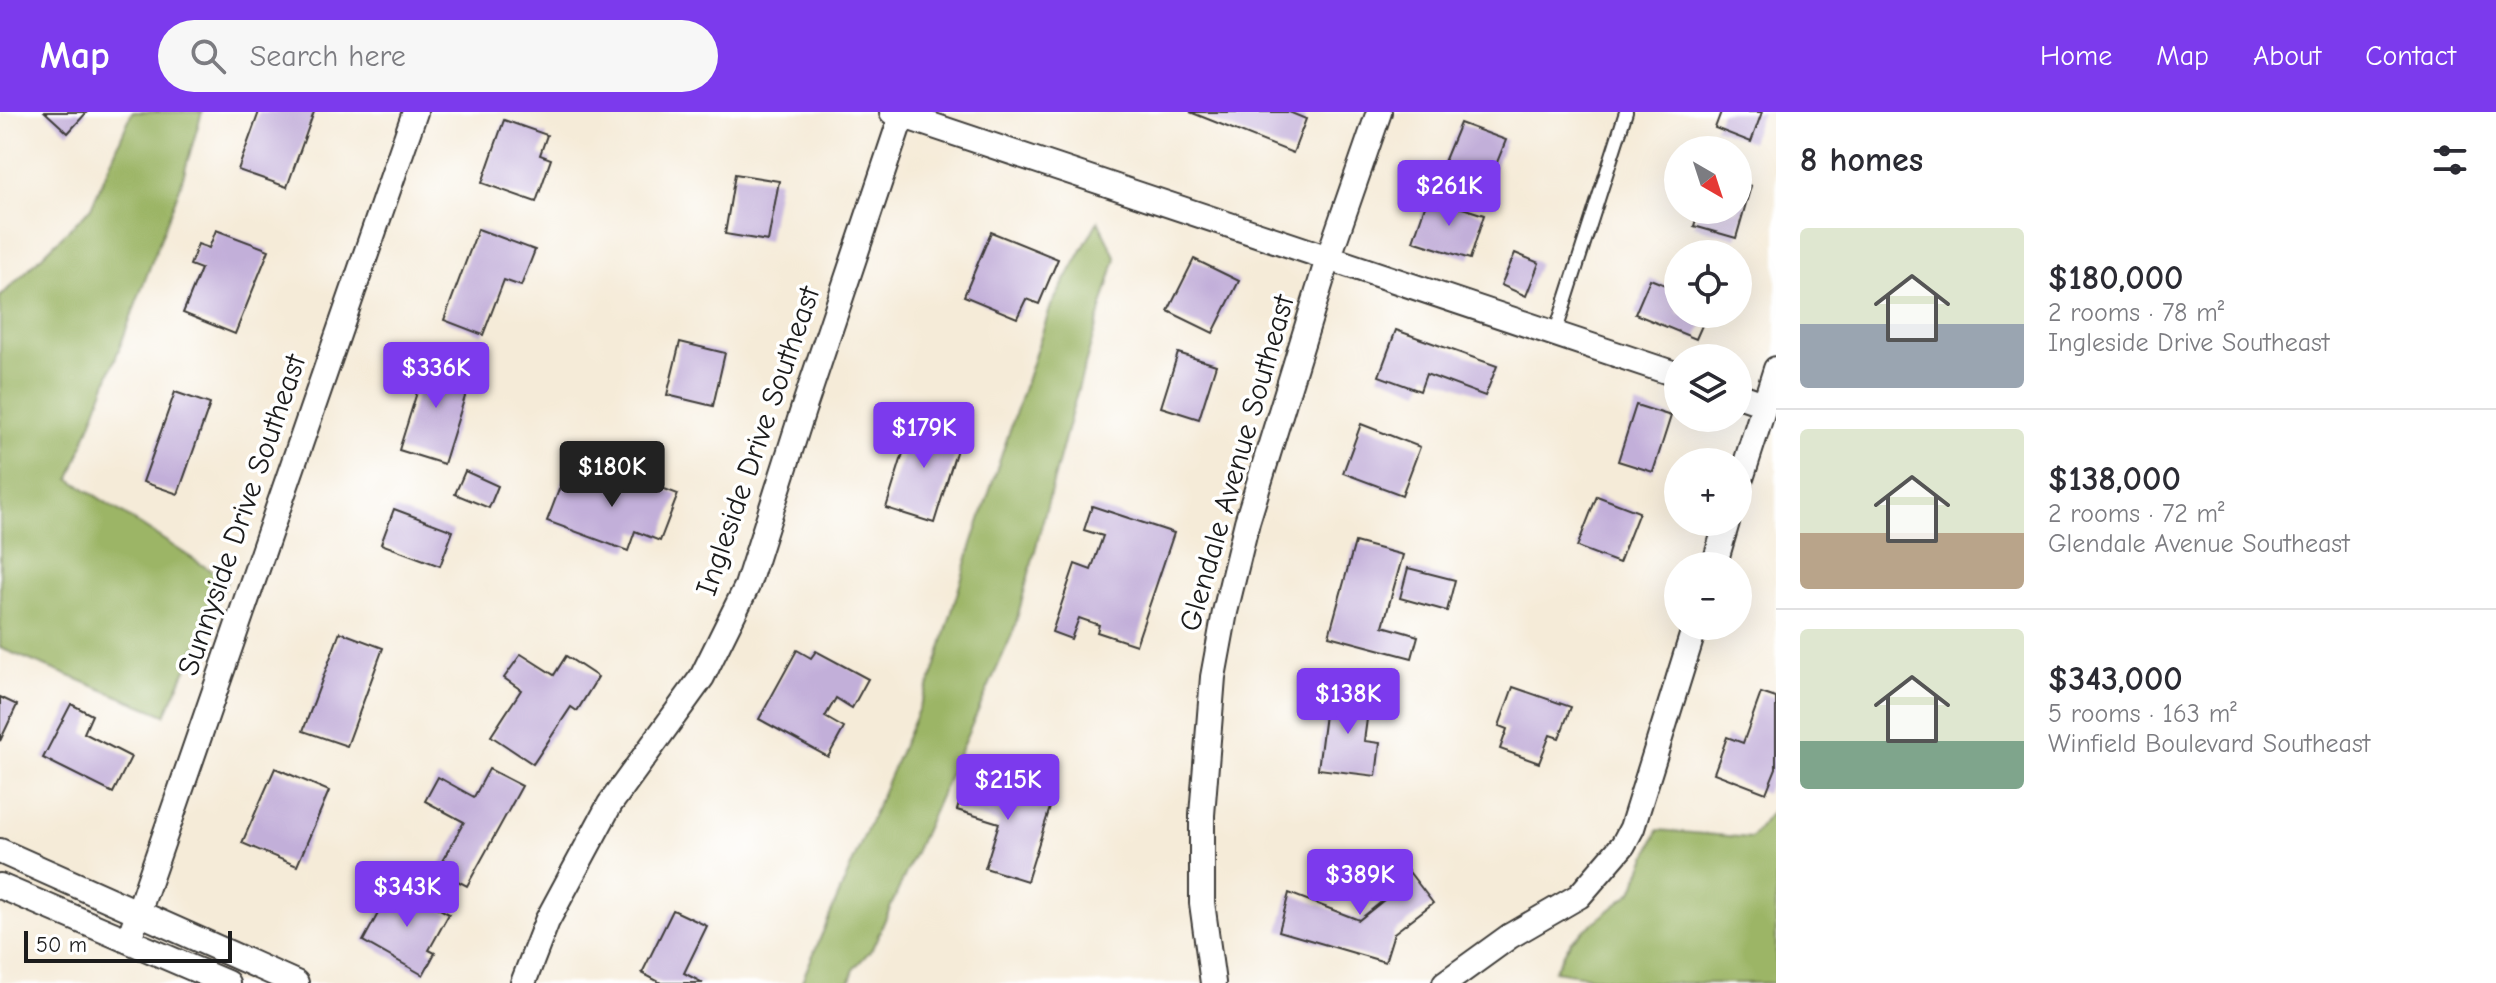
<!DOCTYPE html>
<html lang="en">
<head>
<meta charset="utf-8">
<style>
  body { margin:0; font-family:"Comic Neue",sans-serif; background:#f7f7f7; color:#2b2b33; height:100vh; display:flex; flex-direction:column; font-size:30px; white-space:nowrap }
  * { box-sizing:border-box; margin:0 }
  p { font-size:26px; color:#7c7c81 }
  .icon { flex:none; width:44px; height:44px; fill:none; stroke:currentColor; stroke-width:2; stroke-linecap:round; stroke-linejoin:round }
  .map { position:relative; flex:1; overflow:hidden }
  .sheet { display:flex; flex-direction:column; background:#fff; width:720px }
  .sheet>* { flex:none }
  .needle { width:52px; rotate:141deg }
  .tools { position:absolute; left:1664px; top:24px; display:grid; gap:16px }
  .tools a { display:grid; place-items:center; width:88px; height:88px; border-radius:50%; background:#fff; box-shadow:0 8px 32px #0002; font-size:40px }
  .scale { position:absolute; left:24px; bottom:20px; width:208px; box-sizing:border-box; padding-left:8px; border:4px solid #1c1c1c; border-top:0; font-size:22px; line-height:28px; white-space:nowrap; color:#1c1c1c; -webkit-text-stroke:6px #fff; paint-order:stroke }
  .price { position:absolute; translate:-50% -68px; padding:0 18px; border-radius:8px; background:#7c3aed; color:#fff; font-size:26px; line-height:52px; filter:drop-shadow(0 2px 4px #0008) }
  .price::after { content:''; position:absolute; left:50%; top:48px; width:24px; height:18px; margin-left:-12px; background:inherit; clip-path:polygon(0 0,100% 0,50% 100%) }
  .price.current { background:#222; color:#fff }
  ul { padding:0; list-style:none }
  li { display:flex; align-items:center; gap:24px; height:200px; padding:0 24px }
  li+li { border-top:2px solid #e1e1e2 }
  li span { display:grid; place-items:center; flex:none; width:224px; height:160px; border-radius:8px; color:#555 }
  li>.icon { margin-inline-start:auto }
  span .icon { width:96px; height:96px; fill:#fffc; stroke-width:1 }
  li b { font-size:34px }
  h2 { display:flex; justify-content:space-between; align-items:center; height:96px; padding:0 24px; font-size:34px }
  header { display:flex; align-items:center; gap:48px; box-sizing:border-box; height:112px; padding:0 40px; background:#7c3aed; color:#fff }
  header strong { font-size:38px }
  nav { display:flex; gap:44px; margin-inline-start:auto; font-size:28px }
  .search { width:560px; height:72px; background:#f7f7f7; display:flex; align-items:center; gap:20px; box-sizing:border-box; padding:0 28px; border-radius:44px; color:#7c7c81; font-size:30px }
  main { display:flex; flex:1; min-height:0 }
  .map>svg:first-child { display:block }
  .forest { fill:#9cb566; stroke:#5c6841; stroke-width:2 }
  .building { fill:#c2afd9 }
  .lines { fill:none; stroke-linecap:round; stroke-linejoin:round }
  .service-casing { stroke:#3d3b38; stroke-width:16 }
  .minor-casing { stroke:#3d3b38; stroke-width:28 }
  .service { stroke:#fff; stroke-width:12 }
  .minor { stroke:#fff; stroke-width:24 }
  .labels { text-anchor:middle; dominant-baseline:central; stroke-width:7; stroke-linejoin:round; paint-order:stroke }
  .street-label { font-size:30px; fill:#1c1c1c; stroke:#fff }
</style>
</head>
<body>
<header>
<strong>Map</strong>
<div class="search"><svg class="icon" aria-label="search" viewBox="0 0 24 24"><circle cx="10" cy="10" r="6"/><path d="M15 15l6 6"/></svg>Search here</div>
<nav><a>Home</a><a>Map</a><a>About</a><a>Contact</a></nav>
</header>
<main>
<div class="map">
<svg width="1776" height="871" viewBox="0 0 1776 871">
  <rect width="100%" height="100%" fill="#fff"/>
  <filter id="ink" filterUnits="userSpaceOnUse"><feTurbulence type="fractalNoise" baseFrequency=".0125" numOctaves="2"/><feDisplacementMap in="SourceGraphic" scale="16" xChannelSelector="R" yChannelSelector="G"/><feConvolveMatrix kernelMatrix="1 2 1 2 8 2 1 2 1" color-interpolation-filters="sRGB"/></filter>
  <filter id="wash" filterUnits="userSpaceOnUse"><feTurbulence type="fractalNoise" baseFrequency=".006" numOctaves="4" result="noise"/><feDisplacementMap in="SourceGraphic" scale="32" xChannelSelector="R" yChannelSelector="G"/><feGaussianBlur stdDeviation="1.8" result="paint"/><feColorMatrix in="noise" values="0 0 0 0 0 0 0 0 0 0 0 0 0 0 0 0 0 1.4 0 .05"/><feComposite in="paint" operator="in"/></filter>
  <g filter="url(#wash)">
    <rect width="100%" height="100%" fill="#f5ebd8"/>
    <!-- forest -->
    <g class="forest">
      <polygon points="132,0 202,0 180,75 70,367 227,469 165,603 0,536 0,185 91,96"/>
      <polygon points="1098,109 1116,146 1076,284 1014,518 872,837 855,855 849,871 801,871 933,563 972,432 1051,194"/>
      <polygon points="1776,694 1776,871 1631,871 1554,859 1571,829 1632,780 1658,718 1751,726"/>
    </g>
    <g id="blocks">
      <!-- building -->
      <g class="building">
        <polygon points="45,0 87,0 68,21"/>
        <polygon points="259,0 314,0 287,75 238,58"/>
        <polygon points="1190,0 1289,0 1306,7 1293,41"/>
        <polygon points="1721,0 1762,0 1751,30 1715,16"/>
        <polygon points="504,8 547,23 540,43 551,47 536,90 482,71"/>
        <polygon points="1460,11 1506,28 1483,85 1437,67"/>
        <polygon points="735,62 779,69 768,129 725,122"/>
        <polygon points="1738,70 1751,74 1736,126 1694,114 1699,98 1738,98"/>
        <polygon points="1428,85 1484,103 1470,147 1413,129"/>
        <polygon points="478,117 535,138 521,174 504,168 483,223 444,208"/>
        <polygon points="216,118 269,138 235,222 183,201 201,157 190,153 198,132 209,136"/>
        <polygon points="991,120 1058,147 1039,192 1026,187 1017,206 964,184"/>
        <polygon points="1515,141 1539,151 1526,184 1501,173"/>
        <polygon points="1194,147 1239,169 1213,221 1168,199"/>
        <polygon points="1650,167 1678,178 1678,202 1707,202 1696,227 1635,202"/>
        <polygon points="1396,218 1497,254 1485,284 1426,262 1420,279 1379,264"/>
        <polygon points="680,230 725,241 713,294 667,283"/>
        <polygon points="1178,241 1216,253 1199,307 1161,295"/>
        <polygon points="428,245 473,259 444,352 399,338"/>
        <polygon points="175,280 210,292 178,382 143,370"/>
        <polygon points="1636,293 1671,304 1653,360 1618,349"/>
        <polygon points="914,306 962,321 934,411 886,396"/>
        <polygon points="1361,312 1420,335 1402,383 1343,361"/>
        <polygon points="465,359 498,374 489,396 455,382"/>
        <polygon points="599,359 636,373 638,367 678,382 660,429 635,419 628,439 547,409 565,362 594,373"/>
        <polygon points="1597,384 1639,400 1619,451 1577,435"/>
        <polygon points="1092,394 1174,421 1136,533 1097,520 1099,513 1079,506 1071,527 1052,520 1075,452 1091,458 1103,424 1084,418"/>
        <polygon points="394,397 453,419 440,454 381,432"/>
        <polygon points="1355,430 1403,443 1383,514 1418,524 1412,546 1329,524"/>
        <polygon points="1408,456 1455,468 1447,499 1400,486"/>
        <polygon points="340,520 383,536 347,634 303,619"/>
        <polygon points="797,538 811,546 816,539 868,567 852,596 836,586 825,605 844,616 828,645 759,607"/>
        <polygon points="521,542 554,563 566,544 598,565 577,599 571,595 533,652 491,624 521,578 504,566"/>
        <polygon points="1513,575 1571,595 1559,626 1550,623 1539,651 1500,637 1507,617 1499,614"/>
        <polygon points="1328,579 1370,585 1364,629 1380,631 1376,664 1318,657"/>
        <polygon points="1761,581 1776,586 1776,656 1766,681 1714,661 1727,625 1743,631"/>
        <polygon points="0,585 17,593 0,629"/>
        <polygon points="71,592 92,603 84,621 131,645 113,681 43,646"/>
        <polygon points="275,656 329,679 297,754 242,731"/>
        <polygon points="489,657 522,674 467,774 437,758 464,710 425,689 438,665 474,685"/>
        <polygon points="969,661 1053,686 1027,769 985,756 999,711 957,698"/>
        <polygon points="1400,748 1433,791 1394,821 1385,850 1279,819 1289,781 1359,808 1390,783 1376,765"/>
        <polygon points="394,772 449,802 429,838 435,841 423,863 363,829"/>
        <polygon points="673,798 707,814 684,861 703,871 661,871 642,861"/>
      </g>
    </g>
  </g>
  <g filter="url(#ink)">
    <use href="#blocks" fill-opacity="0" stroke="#3d3b38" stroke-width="2"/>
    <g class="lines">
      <!-- service casing -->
      <g class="service-casing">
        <polyline id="service" points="1555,222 1626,0"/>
      </g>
      <!-- minor casing -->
      <g class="minor-casing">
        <g id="minor">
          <polyline points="892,0 1678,263"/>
          <polyline points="1738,283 1764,292"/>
          <polyline points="1738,376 1776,257"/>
          <polyline points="1714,454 1727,410"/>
          <polyline points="0,739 296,871"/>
          <polyline points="0,774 227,871"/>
          <polyline points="129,827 415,0"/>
          <polyline points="523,871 547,809 610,692 702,565 747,474 803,298 903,0"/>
          <polyline points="1213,871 1202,791 1202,703 1213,565 1225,500 1247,410 1328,147 1379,0"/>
          <polyline points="1445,871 1510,824 1579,784 1623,733 1632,716 1695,514"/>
        </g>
      </g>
      <!-- service -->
      <use href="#service" class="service"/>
      <!-- minor -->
      <use href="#minor" class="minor"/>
    </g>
  </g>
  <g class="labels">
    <!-- street labels -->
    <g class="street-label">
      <text transform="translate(758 329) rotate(-71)">Ingleside Drive Southeast</text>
      <text transform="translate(1237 351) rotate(-74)">Glendale Avenue Southeast</text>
      <text transform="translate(242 403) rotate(-71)">Sunnyside Drive Southeast</text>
    </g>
  </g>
</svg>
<div class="tools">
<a><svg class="needle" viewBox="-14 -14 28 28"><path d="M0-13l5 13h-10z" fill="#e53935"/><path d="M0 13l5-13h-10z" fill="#7c7c81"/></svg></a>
<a><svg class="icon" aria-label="locate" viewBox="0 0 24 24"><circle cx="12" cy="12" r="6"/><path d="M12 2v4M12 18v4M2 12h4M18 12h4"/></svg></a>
<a><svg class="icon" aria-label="layers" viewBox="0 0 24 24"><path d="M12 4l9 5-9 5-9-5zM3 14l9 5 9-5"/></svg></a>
<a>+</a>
<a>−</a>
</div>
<div class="scale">50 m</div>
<b class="price" style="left:1449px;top:116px">$261K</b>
<b class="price" style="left:436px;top:298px">$336K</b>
<b class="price" style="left:924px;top:358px">$179K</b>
<b class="price current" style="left:612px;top:397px">$180K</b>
<b class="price" style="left:1348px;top:624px">$138K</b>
<b class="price" style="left:1008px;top:710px">$215K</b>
<b class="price" style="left:1360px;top:805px">$389K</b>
<b class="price" style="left:407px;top:817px">$343K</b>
</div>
<section class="sheet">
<h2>8 homes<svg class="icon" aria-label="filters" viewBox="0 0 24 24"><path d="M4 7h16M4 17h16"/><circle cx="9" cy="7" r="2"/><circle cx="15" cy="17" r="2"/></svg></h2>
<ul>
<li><span style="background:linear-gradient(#dfe7d0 60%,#9aa5b1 0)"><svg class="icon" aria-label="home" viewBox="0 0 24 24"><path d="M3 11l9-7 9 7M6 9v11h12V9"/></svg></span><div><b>$180,000</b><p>2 rooms · 78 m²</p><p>Ingleside Drive Southeast</p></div></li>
<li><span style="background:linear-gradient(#dfe7d0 65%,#b9a48a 0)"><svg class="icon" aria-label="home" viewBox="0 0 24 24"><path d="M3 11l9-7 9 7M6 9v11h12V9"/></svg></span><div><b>$138,000</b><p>2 rooms · 72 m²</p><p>Glendale Avenue Southeast</p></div></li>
<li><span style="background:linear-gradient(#dfe7d0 70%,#7fa58c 0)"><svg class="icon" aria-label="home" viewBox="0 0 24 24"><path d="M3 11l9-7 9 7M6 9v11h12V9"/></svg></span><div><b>$343,000</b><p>5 rooms · 163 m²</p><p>Winfield Boulevard Southeast</p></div></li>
</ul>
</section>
</main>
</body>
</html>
